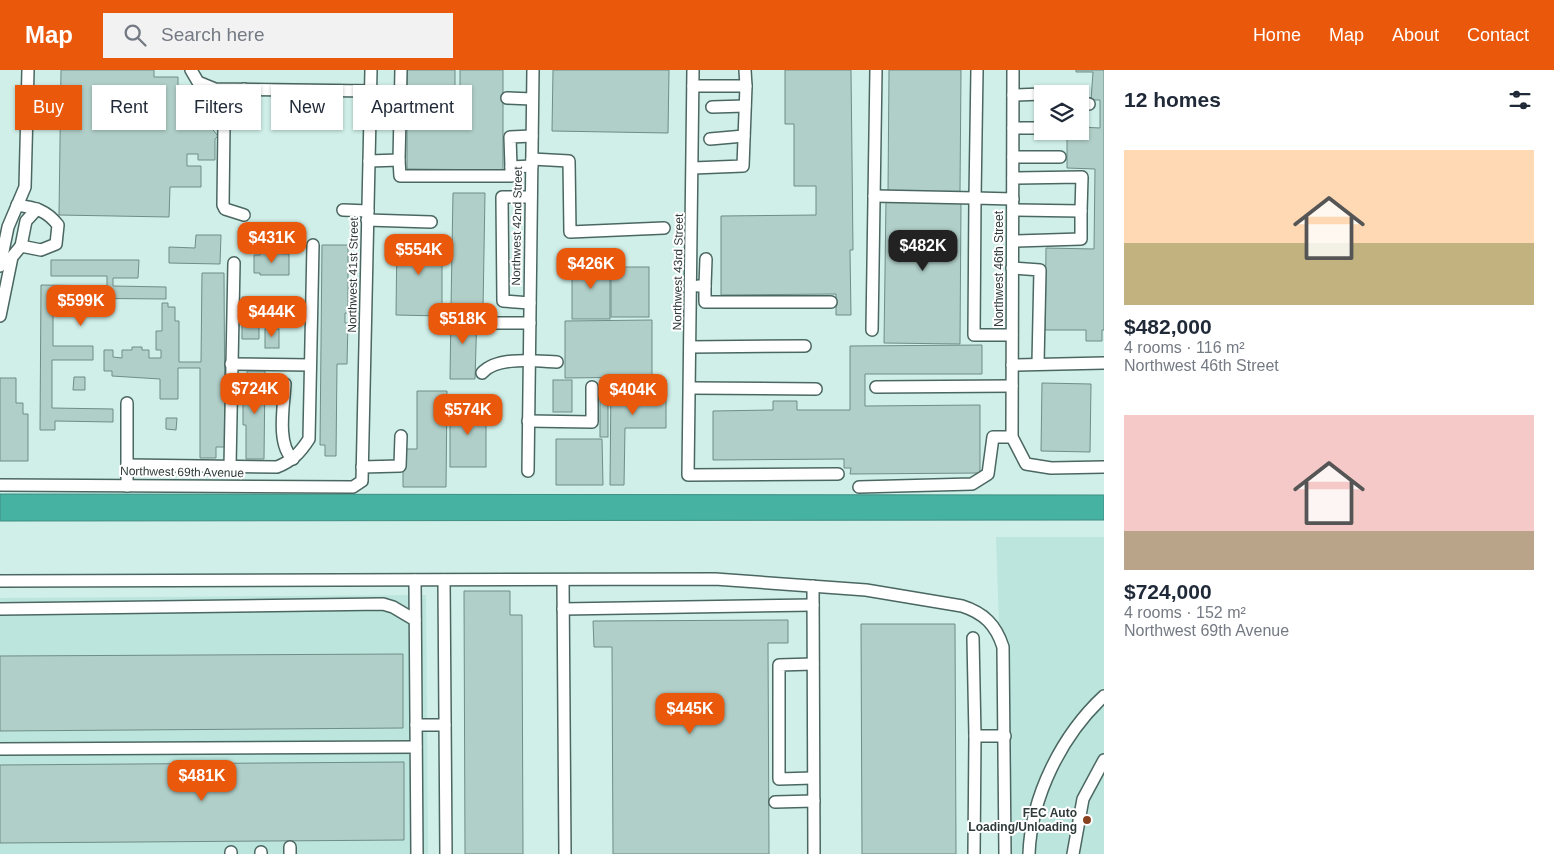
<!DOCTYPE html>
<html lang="en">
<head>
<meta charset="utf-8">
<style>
  body { margin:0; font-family:Arial,sans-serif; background:#f2f2f3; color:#1f2937; height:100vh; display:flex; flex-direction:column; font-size:19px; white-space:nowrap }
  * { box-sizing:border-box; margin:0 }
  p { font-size:16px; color:#747a83 }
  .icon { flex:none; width:28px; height:28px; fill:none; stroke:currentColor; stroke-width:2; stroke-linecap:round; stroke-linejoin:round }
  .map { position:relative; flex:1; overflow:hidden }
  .side { display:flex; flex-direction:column; background:#fff; width:450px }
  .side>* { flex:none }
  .hud { position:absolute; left:15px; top:15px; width:475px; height:45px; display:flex; gap:10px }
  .tools { position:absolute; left:1034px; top:15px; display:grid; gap:10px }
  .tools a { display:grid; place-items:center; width:55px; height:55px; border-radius:0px; background:#fff; box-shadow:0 1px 4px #0004; font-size:25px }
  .price { position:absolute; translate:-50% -42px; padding:0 11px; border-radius:10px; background:#ea580c; color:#fff; font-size:16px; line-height:32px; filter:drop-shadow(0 1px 2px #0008) }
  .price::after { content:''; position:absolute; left:50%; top:30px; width:15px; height:11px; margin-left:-8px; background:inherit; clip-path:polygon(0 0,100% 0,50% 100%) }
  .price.on { background:#222; color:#fff }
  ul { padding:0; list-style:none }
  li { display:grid; align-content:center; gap:10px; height:265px; padding:0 20px }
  li span { display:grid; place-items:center; height:155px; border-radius:0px; color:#555 }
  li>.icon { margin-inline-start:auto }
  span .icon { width:90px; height:90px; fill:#fffc; stroke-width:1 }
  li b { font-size:21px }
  h2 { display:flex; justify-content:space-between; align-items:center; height:60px; padding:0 20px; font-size:21px }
  .tag { padding:0 18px; border-radius:0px; background:#fff; box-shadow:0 1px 4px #0004; font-size:18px; line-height:45px }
  .tag.on { background:#ea580c; color:#fff }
  header { display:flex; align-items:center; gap:30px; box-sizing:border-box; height:70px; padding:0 25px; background:#ea580c; color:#fff }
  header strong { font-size:24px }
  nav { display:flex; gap:28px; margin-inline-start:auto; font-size:18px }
  .search { width:350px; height:45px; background:#f2f2f3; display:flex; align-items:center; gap:12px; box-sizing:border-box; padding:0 18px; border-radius:0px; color:#747a83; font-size:19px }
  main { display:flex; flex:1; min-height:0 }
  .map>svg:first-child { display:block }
  .built { fill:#bce5dd }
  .water { fill:#45b2a2; stroke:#3e8e82 }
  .building { fill:#b0cfc8; stroke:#708d87 }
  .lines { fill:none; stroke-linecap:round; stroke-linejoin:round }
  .minor-casing { stroke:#4b6761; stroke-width:14 }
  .minor { stroke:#fff; stroke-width:11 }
  .poi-dot { fill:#89421f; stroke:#fff; stroke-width:2 }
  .labels { text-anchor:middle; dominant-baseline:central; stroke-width:4; stroke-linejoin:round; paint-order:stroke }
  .street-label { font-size:12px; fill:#2f3b39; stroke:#fff }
  .poi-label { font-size:12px; font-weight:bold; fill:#2f3b39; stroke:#fff; text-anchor:end }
</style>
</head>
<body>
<header>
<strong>Map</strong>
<div class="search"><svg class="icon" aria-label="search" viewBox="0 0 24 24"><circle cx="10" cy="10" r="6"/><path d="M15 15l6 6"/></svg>Search here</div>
<nav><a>Home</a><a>Map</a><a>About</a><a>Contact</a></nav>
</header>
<main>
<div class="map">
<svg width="1104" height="784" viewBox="0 0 1104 784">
  <rect width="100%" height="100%" fill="#cfefe8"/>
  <!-- built -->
  <g class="built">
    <polygon points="996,467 1104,467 1104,784 1007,784"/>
    <polygon points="426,525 428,784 0,784 0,528"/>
  </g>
  <!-- water -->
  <polygon class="water" points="0,424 1104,425 1104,450 0,451"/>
  <!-- building -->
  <g class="building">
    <polygon points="61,0 154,0 154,7 178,7 178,55 209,55 218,66 215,69 215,90 198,90 198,84 187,84 187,96 201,96 201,117 170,117 169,147 59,145"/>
    <polygon points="407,0 455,0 455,51 460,51 460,0 503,0 503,100 407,99"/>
    <polygon points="553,0 669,0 668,63 552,61"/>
    <polygon points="785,0 851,0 853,180 850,180 851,245 836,245 836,224 721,225 721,146 816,145 816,116 794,116 794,54 785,54"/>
    <polygon points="889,0 961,0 960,122 888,121"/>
    <polygon points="1076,0 1104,0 1104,260 1102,260 1102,271 1086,271 1086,260 1045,260 1046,178 1094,179 1095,99 1067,98 1067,61 1080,61 1080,57 1100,58 1100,30 1091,30 1093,2 1076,2"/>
    <polygon points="453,123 485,123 483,239 451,238"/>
    <polygon points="886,131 961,131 960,274 884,273"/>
    <polygon points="196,165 221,165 220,194 169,193 169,177 195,178"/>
    <polygon points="397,167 442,167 442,246 396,245"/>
    <polygon points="322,175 348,175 348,243 345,243 345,253 348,253 347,294 337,294 336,386 325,386 325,375 320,375"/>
    <polygon points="260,183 289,184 289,205 260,205 260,203 254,203 254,185 260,185"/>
    <polygon points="51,190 139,190 138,208 113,208 113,216 166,217 166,229 53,228 53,276 93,276 93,290 52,290 52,338 113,339 113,352 55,351 55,360 40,360 41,215 107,216 107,206 51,206"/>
    <rect x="572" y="192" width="38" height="57"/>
    <rect x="611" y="197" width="38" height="50"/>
    <polygon points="202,203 224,203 225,377 216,377 216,388 200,388 200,298 178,298 178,329 160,329 160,309 112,306 112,301 104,301 104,280 113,280 113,287 122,288 122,280 132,280 132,277 142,277 142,280 149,280 149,288 161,288 161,280 156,280 156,261 162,261 162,233 168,233 168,237 175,237 175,251 179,251 179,292 201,292"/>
    <polygon points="242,227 289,227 288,255 259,255 259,269 242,269"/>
    <polygon points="451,241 477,242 475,309 450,309"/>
    <polygon points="652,250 652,307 565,308 565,251"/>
    <rect x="265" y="259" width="14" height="19"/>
    <polygon points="982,275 982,304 865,304 865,336 980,335 980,403 850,404 851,398 844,398 844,389 713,390 713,341 773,340 773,331 797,331 797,340 850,340 850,276"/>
    <polygon points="247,301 265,301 264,389 246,389 246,355 243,355 243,333 247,333"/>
    <polygon points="74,307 85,307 85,320 73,320"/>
    <polygon points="0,308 16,308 16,333 23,333 23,344 28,344 28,391 0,391"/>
    <rect x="553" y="310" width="19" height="32"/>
    <polygon points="611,310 666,310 666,358 625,358 624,415 610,415"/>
    <polygon points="1042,313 1091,314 1090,382 1041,381"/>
    <polygon points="417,321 447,321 446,417 403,417 403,379 417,379"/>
    <rect x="600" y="325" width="8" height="42"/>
    <rect x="450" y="334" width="36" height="63"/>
    <polygon points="166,348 177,348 176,360 166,359"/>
    <polygon points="556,369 602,369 603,415 556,415"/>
    <polygon points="464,521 510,521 510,545 522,545 523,784 465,784"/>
    <polygon points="788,550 788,573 768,573 769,784 613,784 612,577 594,577 593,551"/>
    <polygon points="861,554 955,554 956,784 862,784"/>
    <polygon points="403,584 403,658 0,661 0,586"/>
    <polygon points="404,692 404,770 0,773 0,695"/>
  </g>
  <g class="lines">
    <!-- minor casing -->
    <g class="minor-casing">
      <g id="minor">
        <polyline points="191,0 198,12 215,19 371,21"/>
        <polyline points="693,0 688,405 838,404"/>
        <polyline points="1013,0 1012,367 1026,394 1051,398 1104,397"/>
        <polyline points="693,16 746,16 745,0"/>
        <polyline points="244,19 231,40 224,54 223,135 225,139 244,145"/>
        <polyline points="1055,24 1061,24"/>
        <polyline points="1013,25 1042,24"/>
        <polyline points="507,28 532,29"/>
        <polyline points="191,31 236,31"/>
        <polyline points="1080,34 1089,34"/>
        <polyline points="712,37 745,36"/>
        <polyline points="1013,58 1042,58"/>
        <polyline points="710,69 744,66"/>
        <polyline points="1013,87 1060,87"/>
        <polyline points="532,89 569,91 570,162 664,158"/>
        <polyline points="399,90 400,106 511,106 511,97 532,96"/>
        <polyline points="369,91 399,90 401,0"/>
        <polyline points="511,97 510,67 532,66"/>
        <polyline points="693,98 743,96 746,16"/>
        <polyline points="874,126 975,128 977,0"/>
        <polyline points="343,140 368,141"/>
        <polyline points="1013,140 1081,141 1082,107 1013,108"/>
        <polyline points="367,150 431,152"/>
        <polyline points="1013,171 1081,169 1081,141"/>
        <polyline points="21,176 26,151 37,139"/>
        <polyline points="0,196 8,157 25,117 28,0"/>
        <polyline points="1012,198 1040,200 1038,293"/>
        <polyline points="698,216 705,216 706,189"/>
        <polyline points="705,216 705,232 831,232"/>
        <polyline points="530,233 503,231 502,127 531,127"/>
        <path d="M0,246l12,-59 9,-11 20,4 15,-6 2,-19c-12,-15 -22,-17 -41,-20"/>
        <polyline points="495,253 530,253"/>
        <polyline points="872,260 876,0"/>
        <polyline points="1012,265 974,265 975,128 1013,129"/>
        <polyline points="690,277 805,276"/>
        <polyline points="231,294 310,295"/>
        <polyline points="1012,295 1104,293"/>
        <path d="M482,303c15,-17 53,-12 75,-11"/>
        <path d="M285,314c-1,20 -9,61 8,75"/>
        <polyline points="876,317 1012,316"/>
        <polyline points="690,318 816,319"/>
        <polyline points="528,351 592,352 592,317"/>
        <path d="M127,395l150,2c15,-6 23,-14 32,-28l4,-194"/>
        <polyline points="230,396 234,193"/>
        <polyline points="362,397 400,396 401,366"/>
        <polyline points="528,401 533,0"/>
        <polyline points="0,415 353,417 362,411 371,0"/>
        <polyline points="127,416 127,333"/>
        <polyline points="859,417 972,414 988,404 993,367 1012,367"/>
        <polyline points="415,510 417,784"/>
        <polyline points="444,510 446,784"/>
        <polyline points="563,510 565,784"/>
        <path d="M0,511l715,-2 151,11 96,16c22,7 34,19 41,41l2,207"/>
        <polyline points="813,516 814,784"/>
        <polyline points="0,539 383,534 393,537 415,550"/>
        <polyline points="563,539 813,535"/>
        <polyline points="973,568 975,666"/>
        <polyline points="813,594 779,595 779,709 813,708"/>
        <polyline points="416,655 445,655"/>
        <polyline points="0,679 416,677"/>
        <polyline points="775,732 814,731"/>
        <polyline points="290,777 290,784"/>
        <polyline points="231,782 231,784"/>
        <polyline points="261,782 261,784"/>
        <polyline points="974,784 975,666 1005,666"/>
        <path d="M1029,784c2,-58 33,-119 75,-158"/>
        <polyline points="1073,784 1083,729 1104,690"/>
      </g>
    </g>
    <!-- minor -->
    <use href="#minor" class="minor"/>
  </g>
  <!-- markers -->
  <circle class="poi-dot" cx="1087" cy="750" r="5"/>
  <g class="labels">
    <!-- street labels -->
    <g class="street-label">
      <text transform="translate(517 156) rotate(-89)">Northwest 42nd Street</text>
      <text transform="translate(999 199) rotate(-90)">Northwest 46th Street</text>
      <text transform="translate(678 202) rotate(-89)">Northwest 43rd Street</text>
      <text transform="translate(353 205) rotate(-89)">Northwest 41st Street</text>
      <text transform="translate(182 402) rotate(1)">Northwest 69th Avenue</text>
    </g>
    <!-- poi labels -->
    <g class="poi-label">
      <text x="1077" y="743">FEC Auto<tspan x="1077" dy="14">Loading/Unloading</tspan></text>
    </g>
  </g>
</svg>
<div class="tools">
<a><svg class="icon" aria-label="layers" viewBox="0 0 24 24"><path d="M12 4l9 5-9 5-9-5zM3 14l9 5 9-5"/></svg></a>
</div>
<b class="price" style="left:272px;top:194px">$431K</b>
<b class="price on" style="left:923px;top:202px">$482K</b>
<b class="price" style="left:419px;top:206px">$554K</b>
<b class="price" style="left:591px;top:220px">$426K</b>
<b class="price" style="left:81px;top:257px">$599K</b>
<b class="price" style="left:272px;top:268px">$444K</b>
<b class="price" style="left:463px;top:275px">$518K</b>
<b class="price" style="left:255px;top:345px">$724K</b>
<b class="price" style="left:633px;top:346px">$404K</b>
<b class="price" style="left:468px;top:366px">$574K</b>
<b class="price" style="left:690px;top:665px">$445K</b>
<b class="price" style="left:202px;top:732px">$481K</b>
<div class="hud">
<a class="tag on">Buy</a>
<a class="tag">Rent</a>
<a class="tag">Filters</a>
<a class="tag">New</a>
<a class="tag">Apartment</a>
</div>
</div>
<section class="side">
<h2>12 homes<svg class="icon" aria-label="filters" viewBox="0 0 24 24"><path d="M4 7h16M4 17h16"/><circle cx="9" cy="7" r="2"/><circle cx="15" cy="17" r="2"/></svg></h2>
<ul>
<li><span style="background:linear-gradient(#ffd9b3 60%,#c2b280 0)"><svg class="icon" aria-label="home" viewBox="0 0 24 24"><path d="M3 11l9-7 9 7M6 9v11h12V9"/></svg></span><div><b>$482,000</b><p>4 rooms · 116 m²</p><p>Northwest 46th Street</p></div></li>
<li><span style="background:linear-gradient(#f6c9c9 75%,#b9a48a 0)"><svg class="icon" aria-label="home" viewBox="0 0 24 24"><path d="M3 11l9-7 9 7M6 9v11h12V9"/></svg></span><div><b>$724,000</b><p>4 rooms · 152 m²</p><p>Northwest 69th Avenue</p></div></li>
</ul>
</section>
</main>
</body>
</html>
